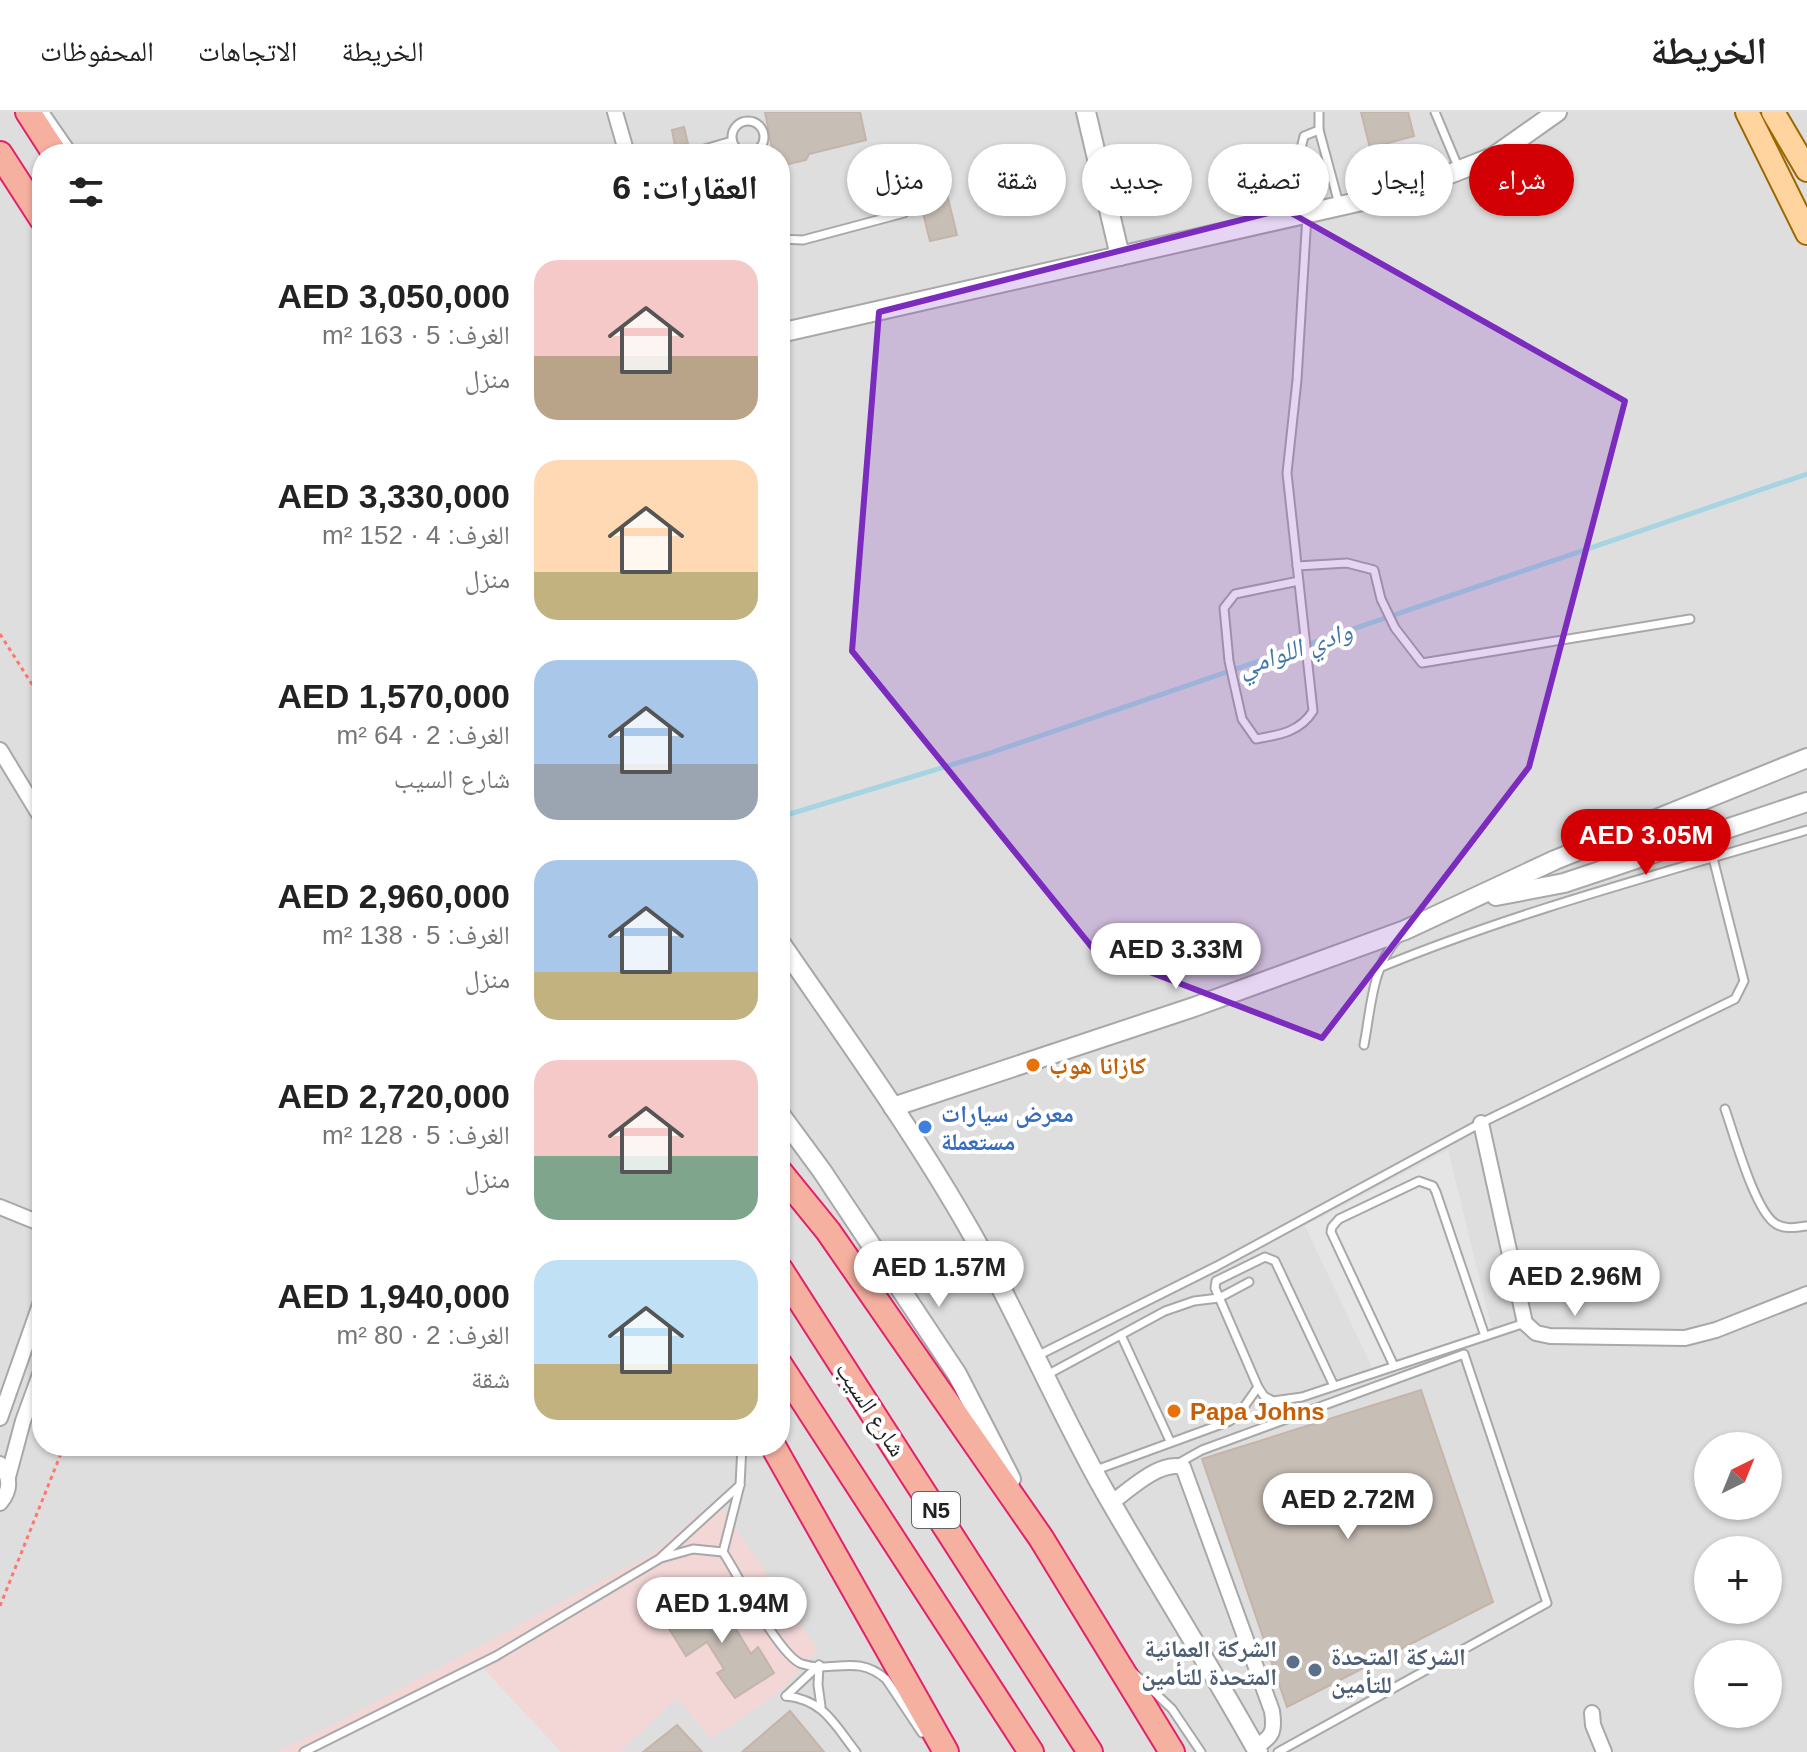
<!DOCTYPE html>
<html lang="ar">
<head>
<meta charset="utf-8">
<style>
  body { margin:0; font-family:Helvetica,"Noto Naskh Arabic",sans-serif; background:#f6f6f6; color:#222; direction:rtl; height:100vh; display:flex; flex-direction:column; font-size:30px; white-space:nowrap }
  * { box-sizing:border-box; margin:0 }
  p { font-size:26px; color:#767676 }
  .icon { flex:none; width:44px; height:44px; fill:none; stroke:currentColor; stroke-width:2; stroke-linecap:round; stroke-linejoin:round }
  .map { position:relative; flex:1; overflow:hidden; direction:ltr }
  .details { position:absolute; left:32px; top:32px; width:758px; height:1312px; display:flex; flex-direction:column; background:#fff; border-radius:32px; box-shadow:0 2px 6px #0004; direction:rtl }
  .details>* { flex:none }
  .hud { position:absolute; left:814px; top:32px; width:760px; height:72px; direction:rtl; display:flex; gap:16px }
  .needle { width:52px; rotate:43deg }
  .fabs { position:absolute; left:1694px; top:1320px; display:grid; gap:16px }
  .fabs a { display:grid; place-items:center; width:88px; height:88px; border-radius:50%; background:#fff; box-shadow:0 2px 6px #0004; font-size:40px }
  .price { position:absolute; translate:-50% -68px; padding:0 18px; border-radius:28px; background:#fff; color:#222; font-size:26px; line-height:52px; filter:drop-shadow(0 2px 4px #0008) }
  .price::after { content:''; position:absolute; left:50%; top:48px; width:24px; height:18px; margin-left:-12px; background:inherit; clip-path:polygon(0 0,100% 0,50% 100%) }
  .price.current { background:#d20005; color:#fff }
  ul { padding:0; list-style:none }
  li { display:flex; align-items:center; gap:24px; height:200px; padding:0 32px }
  li span { display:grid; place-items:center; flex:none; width:224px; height:160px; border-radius:24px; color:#555 }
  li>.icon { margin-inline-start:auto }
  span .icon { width:96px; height:96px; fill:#fffc; stroke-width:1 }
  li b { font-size:34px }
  h2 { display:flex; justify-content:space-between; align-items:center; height:96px; padding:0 32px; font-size:34px }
  .chip { padding:0 28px; border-radius:36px; background:#fff; box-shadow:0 2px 6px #0004; font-size:28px; line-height:72px }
  .chip.current { background:#d20005; color:#fff }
  header { display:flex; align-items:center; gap:48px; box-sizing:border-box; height:112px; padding:0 40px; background:#fff; border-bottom:2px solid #e0e0e0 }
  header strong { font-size:38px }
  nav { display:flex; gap:44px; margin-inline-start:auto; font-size:28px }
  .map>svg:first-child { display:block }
  .residential { fill:#dfdede; fill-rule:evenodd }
  .commercial { fill:#f3d7d7 }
  .parking { fill:#e5e5e5 }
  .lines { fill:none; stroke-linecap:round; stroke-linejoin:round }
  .stream { stroke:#a6d5e1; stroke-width:5 }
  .building { fill:#c7beb6; stroke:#c4b4a9; stroke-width:2 }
  .service-casing { stroke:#a8a8a8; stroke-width:11 }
  .minor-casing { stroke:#a8a8a8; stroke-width:18 }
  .tertiary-casing { stroke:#a8a8a8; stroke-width:22 }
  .primary-casing { stroke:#9e6600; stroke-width:26 }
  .trunk-casing { stroke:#e32168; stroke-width:28 }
  .path { stroke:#ff776b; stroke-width:3; stroke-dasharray:4 4; stroke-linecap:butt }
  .service { stroke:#fff; stroke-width:7 }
  .minor { stroke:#fff; stroke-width:14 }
  .tertiary { stroke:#fff; stroke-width:18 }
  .primary { stroke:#ffd49f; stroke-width:22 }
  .trunk { stroke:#f5b0a0; stroke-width:24 }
  .marked { fill:#7b2cbf; fill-opacity:0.2; stroke:#7b2cbf; stroke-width:6; stroke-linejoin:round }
  .food-dot { fill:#e8710a; stroke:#fff; stroke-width:3 }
  .shop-dot { fill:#3f7fe0; stroke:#fff; stroke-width:3 }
  .service-dot { fill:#5c6f8a; stroke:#fff; stroke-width:3 }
  .labels { text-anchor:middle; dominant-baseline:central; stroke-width:8; stroke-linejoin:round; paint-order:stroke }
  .shield { fill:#fff; stroke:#646464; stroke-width:2 }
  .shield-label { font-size:22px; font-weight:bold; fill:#212121 }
  .food-label { font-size:24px; font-weight:bold; fill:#c56008; stroke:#fff; text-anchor:start }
  .shop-label { font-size:24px; font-weight:bold; fill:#366cbe; stroke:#fff; text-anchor:start }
  .street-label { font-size:24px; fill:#212121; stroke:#fff }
  .service-label { font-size:24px; font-weight:bold; fill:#4e5e75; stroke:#fff; text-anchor:end }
  .water-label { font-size:26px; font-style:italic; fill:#4277a6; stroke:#fff }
</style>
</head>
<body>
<header>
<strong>الخريطة</strong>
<nav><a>الخريطة</a><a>الاتجاهات</a><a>المحفوظات</a></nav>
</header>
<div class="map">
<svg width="1807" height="1640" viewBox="0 0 1807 1640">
  <rect width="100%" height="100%" fill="#f2eee7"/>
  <!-- residential -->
  <path class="residential" d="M0,0h1807v1640h-1807zM42,42h738v1292h-738zM1708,1334h60v60h-60zM1708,1438h60v60h-60zM1708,1542h60v60h-60z"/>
  <!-- commercial -->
  <polygon class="commercial" points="716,1387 818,1538 780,1579 711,1627 677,1586 620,1640 276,1640 325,1617 656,1439"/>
  <!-- parking -->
  <g class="parking">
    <polygon points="1448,1038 1494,1226 1376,1264 1305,1114"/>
    <polygon points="481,1554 561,1640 314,1640 329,1627"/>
  </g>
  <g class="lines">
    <!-- stream -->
    <polyline class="stream" points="780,705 987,642 1807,362"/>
  </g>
  <!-- building -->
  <g class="building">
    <polygon points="765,0 860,0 866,28 809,42 806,48 780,54 780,42 773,42"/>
    <polygon points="1361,0 1408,0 1414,24 1370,36"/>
    <polygon points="684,15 688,32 675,34 672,18"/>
    <polygon points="941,58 957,123 930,129 914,65"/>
    <polygon points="1421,1278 1493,1490 1287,1595 1202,1347"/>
    <polygon points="718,1482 737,1511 733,1512 751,1542 758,1535 774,1561 735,1586 717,1561 724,1557 707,1530 686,1544 668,1515"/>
    <polygon points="790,1599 824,1640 742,1640"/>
    <polygon points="677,1613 702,1640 643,1640"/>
  </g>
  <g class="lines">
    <!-- service casing -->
    <g class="service-casing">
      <g id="service">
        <polyline points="45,0 74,42"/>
        <polyline points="1319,0 1319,18 1339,92"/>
        <polyline points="1435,0 1459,57"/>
        <circle cx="748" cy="25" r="16"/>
        <polyline points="687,42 732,29"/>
        <polyline points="1235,68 1297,53 1304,24 1319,18"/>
        <polyline points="780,127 803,128 904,101"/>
        <polyline points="1297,454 1347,451 1374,458 1381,487 1395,516 1422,551 1690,507"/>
        <path d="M1299,469l-64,13 -11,14 5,53 13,58 14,20c23,-4 44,-7 57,-28l-26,-238 10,-93 10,-165"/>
        <path d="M1379,856c139,-57 284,-95 428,-138"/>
        <path d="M1364,933c7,-37 8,-79 34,-107"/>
        <path d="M1725,997c9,25 30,103 51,115 10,6 20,3 31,2"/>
        <polyline points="1121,1223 1170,1329"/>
        <polyline points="1035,1245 1217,1154 1481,1011 1735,887 1744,869 1713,746"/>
        <polyline points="1394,1254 1331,1120 1332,1115 1339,1107 1419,1069 1433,1074 1436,1080 1485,1224"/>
        <polyline points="1045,1264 1165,1199 1194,1189 1219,1186 1249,1170"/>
        <polyline points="1334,1274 1275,1149 1265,1145 1216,1169 1215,1176 1258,1275 1264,1284 1273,1289 1302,1285 1525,1211"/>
        <path d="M742,1334l-2,39 -17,67c15,23 57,105 79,112 31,10 54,-11 84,15l36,54"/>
        <polyline points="1177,1352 1202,1338 1464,1242 1547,1491 1278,1640"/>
        <polyline points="1096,1358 1230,1309 1239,1302 1258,1275"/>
        <polyline points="661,1446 693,1437 723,1440"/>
        <polyline points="819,1553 818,1573 821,1594"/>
        <polyline points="1133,1560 1172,1597 1201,1640"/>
        <path d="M786,1584c38,4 48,28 70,56"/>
        <polyline points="786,1584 819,1553"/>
        <polyline points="304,1640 496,1544 659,1447 740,1373"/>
      </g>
    </g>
    <!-- minor casing -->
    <g class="minor-casing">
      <g id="minor">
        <polyline points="615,0 627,42"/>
        <polyline points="0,638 42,707"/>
        <polyline points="1481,1011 1525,1211 1536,1221 1550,1224 1685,1226 1716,1218 1807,1182"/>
        <polyline points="0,1095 42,1112"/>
        <polyline points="0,1306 42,1187"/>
        <path d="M0,1352c11,13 11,26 0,39"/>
        <polyline points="8,1365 23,1309 42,1257"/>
        <path d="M1111,1391c18,-13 49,-43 72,-36l89,244c3,20 1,26 -17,36"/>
        <polyline points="1592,1601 1593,1613 1604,1640"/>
      </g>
    </g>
    <!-- tertiary casing -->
    <g class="tertiary-casing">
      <g id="tertiary">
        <polyline points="1086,0 1120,144"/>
        <polyline points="780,221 1406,79 1493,45 1557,0"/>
        <polyline points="1496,784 1564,771 1807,690"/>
        <path d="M780,830c66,96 135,191 192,292 48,84 85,174 133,258 50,87 104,172 153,260"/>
        <polyline points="893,995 1194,895 1405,818 1555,748 1807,646"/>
        <polyline points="780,1002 822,1059 957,1262 1011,1367"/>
      </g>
    </g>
    <!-- primary casing -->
    <g class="primary-casing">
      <g id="primary">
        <polyline points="1747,0 1807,121"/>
        <polyline points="1773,0 1807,58"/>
      </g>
    </g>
    <!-- trunk casing -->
    <g class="trunk-casing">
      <g id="trunk">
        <polyline points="28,0 55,42"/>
        <polyline points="0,42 42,107"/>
        <polyline points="780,1060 828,1119 1041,1426 1172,1640"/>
        <polyline points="780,1157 1090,1640"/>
        <polyline points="780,1253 1031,1640"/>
        <polyline points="773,1334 946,1640"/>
      </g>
    </g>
    <!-- path -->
    <g class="path">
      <polyline points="0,522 42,588"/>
      <polyline points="0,1494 64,1334"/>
    </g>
    <!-- service -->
    <use href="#service" class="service"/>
    <!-- minor -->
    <use href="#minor" class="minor"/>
    <!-- tertiary -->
    <use href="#tertiary" class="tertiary"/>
    <!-- primary -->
    <use href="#primary" class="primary"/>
    <!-- trunk -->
    <use href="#trunk" class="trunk"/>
  </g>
  <!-- marked area -->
  <path class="marked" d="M1284,97l341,192 -96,366 -207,271 -227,-87 -243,-300 27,-339z"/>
  <!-- markers -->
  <g class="food-dot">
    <circle cx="1033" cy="953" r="8"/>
    <circle cx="1174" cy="1299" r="8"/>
  </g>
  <circle class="shop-dot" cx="925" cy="1015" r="8"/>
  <g class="service-dot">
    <circle cx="1293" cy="1550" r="8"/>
    <circle cx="1315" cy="1558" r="8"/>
  </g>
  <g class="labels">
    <!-- shield labels -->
    <rect class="shield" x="912" y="1380" width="48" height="36" rx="6"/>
    <g class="shield-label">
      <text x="936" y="1398">N5</text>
    </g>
    <!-- food labels -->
    <g class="food-label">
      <text x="1049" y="953">كازانا هوب</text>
      <text x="1190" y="1299">Papa Johns</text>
    </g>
    <!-- shop labels -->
    <g class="shop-label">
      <text x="941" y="1001">معرض سيارات<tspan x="941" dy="28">مستعملة</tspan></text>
    </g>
    <!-- street labels -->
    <g class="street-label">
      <text transform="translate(871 1297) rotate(57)">شارع السيب</text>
    </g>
    <!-- service labels -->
    <g class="service-label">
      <text x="1277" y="1536">الشركة العمانية<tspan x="1277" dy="28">المتحدة للتأمين</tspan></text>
      <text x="1331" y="1544" text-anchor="start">الشركة المتحدة<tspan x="1331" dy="28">للتأمين</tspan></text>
    </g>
    <!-- water labels -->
    <g class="water-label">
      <text transform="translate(1295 537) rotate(-19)">وادي اللوامي</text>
    </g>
  </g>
</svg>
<div class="fabs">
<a><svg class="needle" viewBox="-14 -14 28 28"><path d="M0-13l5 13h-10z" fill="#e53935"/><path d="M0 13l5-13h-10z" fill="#767676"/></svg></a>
<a>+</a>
<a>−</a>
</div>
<b class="price current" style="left:1646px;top:765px">AED 3.05M</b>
<b class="price" style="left:1176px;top:879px">AED 3.33M</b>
<b class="price" style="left:939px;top:1197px">AED 1.57M</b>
<b class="price" style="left:1575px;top:1206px">AED 2.96M</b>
<b class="price" style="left:1348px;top:1429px">AED 2.72M</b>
<b class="price" style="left:722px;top:1533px">AED 1.94M</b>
<div class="hud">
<a class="chip current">شراء</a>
<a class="chip">إيجار</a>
<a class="chip">تصفية</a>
<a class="chip">جديد</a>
<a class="chip">شقة</a>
<a class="chip">منزل</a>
</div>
<section class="details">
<h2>العقارات: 6<svg class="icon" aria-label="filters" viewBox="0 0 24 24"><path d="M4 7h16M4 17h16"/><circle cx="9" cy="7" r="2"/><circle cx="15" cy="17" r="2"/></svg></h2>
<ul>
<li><span style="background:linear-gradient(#f6c9c9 60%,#b9a48a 0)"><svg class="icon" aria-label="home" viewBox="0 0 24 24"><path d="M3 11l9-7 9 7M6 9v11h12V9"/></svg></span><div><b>AED 3,050,000</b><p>الغرف: 5 · 163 m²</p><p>منزل</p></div></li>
<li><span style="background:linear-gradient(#ffd9b3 70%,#c2b280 0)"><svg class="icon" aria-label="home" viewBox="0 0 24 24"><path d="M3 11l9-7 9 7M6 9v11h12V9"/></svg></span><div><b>AED 3,330,000</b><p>الغرف: 4 · 152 m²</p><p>منزل</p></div></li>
<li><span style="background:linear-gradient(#a9c7e8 65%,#9aa5b1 0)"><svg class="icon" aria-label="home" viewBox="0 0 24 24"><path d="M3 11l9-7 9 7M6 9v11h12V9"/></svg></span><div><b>AED 1,570,000</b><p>الغرف: 2 · 64 m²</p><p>شارع السيب</p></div></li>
<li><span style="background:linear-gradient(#a9c7e8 70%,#c2b280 0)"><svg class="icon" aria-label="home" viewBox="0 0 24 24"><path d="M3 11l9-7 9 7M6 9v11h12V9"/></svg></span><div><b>AED 2,960,000</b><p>الغرف: 5 · 138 m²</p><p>منزل</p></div></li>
<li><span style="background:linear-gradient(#f6c9c9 60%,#7fa58c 0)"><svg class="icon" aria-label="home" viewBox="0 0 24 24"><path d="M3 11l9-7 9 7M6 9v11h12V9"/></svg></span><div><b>AED 2,720,000</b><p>الغرف: 5 · 128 m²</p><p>منزل</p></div></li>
<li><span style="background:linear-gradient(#bfe0f5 65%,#c2b280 0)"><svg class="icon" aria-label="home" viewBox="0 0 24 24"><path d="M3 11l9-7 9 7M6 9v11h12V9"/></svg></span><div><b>AED 1,940,000</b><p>الغرف: 2 · 80 m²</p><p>شقة</p></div></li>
</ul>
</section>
</div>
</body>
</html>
